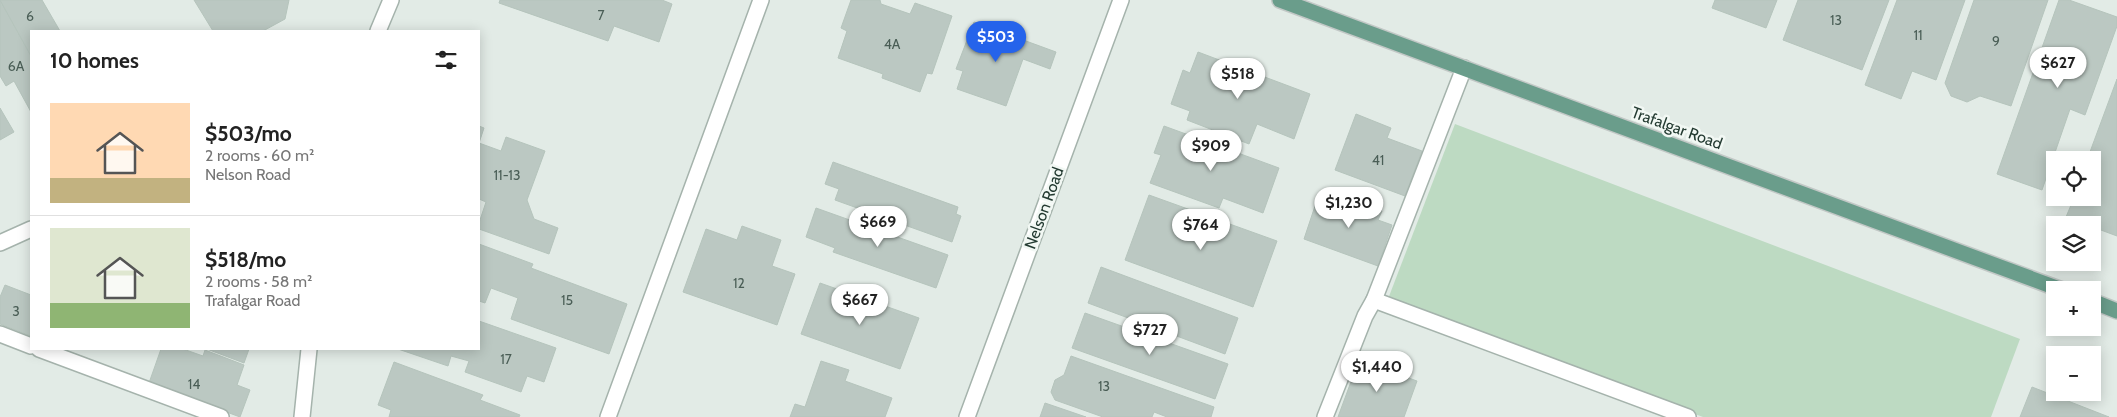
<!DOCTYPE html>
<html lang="en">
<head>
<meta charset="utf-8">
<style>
  body { margin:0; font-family:Cabin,sans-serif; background:#f2f2f2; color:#222; height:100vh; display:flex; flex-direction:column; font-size:19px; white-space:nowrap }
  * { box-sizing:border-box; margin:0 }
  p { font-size:16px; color:#767676 }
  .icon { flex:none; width:28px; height:28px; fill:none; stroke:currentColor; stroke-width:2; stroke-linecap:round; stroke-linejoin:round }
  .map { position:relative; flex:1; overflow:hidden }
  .sheet { position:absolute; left:30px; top:30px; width:450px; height:320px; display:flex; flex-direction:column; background:#fff; border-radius:0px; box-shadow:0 2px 12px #0003 }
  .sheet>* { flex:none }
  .fabs { position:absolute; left:2046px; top:151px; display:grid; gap:10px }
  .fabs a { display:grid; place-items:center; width:55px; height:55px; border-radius:0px; background:#fff; box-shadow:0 2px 12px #0003; font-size:25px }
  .price { position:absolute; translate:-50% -42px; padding:0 11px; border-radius:18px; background:#fff; color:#222; font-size:16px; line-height:32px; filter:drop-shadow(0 1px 2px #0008) }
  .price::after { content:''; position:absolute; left:50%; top:30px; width:15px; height:11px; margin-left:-8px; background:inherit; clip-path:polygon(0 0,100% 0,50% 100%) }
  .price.on { background:#2563eb; color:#fff }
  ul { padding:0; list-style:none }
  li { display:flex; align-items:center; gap:15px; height:125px; padding:0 20px }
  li+li { border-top:1px solid #e0e0e0 }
  li span { display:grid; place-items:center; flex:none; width:140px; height:100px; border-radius:0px; color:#555 }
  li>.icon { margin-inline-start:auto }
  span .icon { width:60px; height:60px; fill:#fffc; stroke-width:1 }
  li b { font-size:21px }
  h2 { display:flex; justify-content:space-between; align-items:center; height:60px; padding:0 20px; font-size:21px }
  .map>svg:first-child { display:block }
  .green { fill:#bddac2 }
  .building { fill:#bbc8c2; stroke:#b5c4bc }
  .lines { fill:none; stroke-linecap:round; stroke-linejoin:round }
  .service-casing { stroke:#a5b3ac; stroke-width:18 }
  .minor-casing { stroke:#a5b3ac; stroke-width:18 }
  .primary-casing { stroke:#c2c8c6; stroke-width:18 }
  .service { stroke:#fff; stroke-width:15 }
  .minor { stroke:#fff; stroke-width:15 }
  .primary { stroke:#6a9d8b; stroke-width:15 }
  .labels { text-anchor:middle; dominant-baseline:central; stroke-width:5; stroke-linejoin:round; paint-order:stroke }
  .number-label { font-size:14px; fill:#4a5e56 }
  .street-label { font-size:16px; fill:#243b32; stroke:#f2f8f4 }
</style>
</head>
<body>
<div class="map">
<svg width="2117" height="417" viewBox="0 0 2117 417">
  <rect width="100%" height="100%" fill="#e2ebe6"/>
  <!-- green -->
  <polygon class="green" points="1455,124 2020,339 1991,417 1703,417 1388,299"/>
  <!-- building -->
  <g class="building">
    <polygon points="0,0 31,56 31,112 14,81 6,86 0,76"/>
    <polygon points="0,0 42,0 60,31 31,31 31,56"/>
    <polygon points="194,0 289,0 285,19 263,31 213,31"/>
    <polygon points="500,0 662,0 672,4 659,42 614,26 608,41 499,3"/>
    <polygon points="851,0 880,0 881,4 910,14 915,3 952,16 932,74 927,73 920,92 882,78 883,74 838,58 847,31 841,28"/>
    <polygon points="1715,0 1777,0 1766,28 1712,8"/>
    <polygon points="1798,0 1889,0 1862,70 1783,40"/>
    <polygon points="1897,0 1965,0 1936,80 1912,71 1901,99 1865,85"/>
    <polygon points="1974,0 2048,0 2011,106 1980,96 1967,102 1951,96 1945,83"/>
    <polygon points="2059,0 2069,0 2117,17 2117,26 2085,115 2070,109 2042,190 1997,174"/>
    <polygon points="974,22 1056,52 1050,69 1023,59 1006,106 957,89 963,71 956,69"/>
    <polygon points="1198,52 1310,94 1294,139 1257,124 1249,144 1187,120 1190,111 1171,104 1183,70 1190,73"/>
    <polygon points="2117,79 2117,236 2066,217 2074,198 2092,198 2092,160 2087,160"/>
    <polygon points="0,108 14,132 0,140"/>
    <polygon points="1356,114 1391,128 1387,138 1422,151 1405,196 1335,170"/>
    <polygon points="479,126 484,128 479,143 501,151 506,137 545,151 527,200 534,219 558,228 549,254 479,229 479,223 486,202 479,199"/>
    <polygon points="1164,126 1279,168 1263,213 1223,198 1219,208 1150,183 1161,155 1154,153"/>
    <polygon points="833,162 958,207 956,214 961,216 952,242 835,200 839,189 825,184"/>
    <polygon points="1149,195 1277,241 1253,307 1125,260"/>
    <polygon points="1340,196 1382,211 1378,220 1392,225 1378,266 1304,239 1318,197 1337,204"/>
    <polygon points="816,208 948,255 936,288 833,252 835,248 806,237"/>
    <polygon points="742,226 781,240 772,266 795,274 777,325 683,292 706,229 737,240"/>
    <polygon points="479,244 533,264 531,268 627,304 609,354 511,319 518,298 491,288 485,303 479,301"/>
    <polygon points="1101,267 1238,318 1225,354 1088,303"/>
    <polygon points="820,283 919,318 900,369 801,334"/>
    <polygon points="5,285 31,295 31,336 0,324 0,297"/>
    <polygon points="1085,313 1228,364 1215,399 1072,348"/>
    <polygon points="479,321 556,348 544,382 527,376 521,392 465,372 469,361 451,356 448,366 398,349 479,349"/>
    <polygon points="161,349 183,349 203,356 205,350 244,365 237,385 250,390 240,417 149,383"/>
    <polygon points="207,349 249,349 244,363"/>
    <polygon points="1071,356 1214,407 1211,417 1167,417 1154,412 1152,417 1103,417 1055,400 1051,392 1055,380 1064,375"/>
    <polygon points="1359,360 1417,381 1404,417 1338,417"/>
    <polygon points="821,361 849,370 845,381 892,398 885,417 790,417 795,404 805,407"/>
    <polygon points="394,362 483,395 480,400 520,415 519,417 389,417 391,410 378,405"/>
    <polygon points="2032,387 2109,417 2020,417"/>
    <polygon points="1045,403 1086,417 1040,417"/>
  </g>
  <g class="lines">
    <!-- service casing -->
    <g class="service-casing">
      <g id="service">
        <polyline points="1374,300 1688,417"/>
        <polyline points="0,334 31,346"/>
        <polyline points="39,349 221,417"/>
        <polyline points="608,417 761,0"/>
        <polyline points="1325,417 1365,316 1374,300 1464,68"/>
      </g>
    </g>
    <!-- minor casing -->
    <g class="minor-casing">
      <g id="minor">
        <polyline points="378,31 391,0"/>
        <polyline points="0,243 31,229"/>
        <polyline points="302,417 309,349"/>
        <polyline points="967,417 1121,0"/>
      </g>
    </g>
    <!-- primary casing -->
    <g class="primary-casing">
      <g id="primary">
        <polyline points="1280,0 2062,290"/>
        <polyline points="2092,301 2117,311"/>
      </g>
    </g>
    <!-- service -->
    <use href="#service" class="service"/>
    <!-- minor -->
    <use href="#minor" class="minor"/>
    <!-- primary -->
    <use href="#primary" class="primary"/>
  </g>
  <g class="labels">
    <!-- number labels -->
    <g class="number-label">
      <text x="601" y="15">7</text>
      <text x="30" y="16">6</text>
      <text x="1836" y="20">13</text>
      <text x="1918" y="35">11</text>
      <text x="1996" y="41">9</text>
      <text x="892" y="44">4A</text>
      <text x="16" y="66">6A</text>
      <text x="1378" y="160">41</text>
      <text x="507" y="175">11-13</text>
      <text x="739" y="283">12</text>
      <text x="567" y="300">15</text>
      <text x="16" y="311">3</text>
      <text x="506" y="359">17</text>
      <text x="194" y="384">14</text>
      <text x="1104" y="386">13</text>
    </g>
    <!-- street labels -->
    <g class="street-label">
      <text transform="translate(1677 128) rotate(20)">Trafalgar Road</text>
      <text transform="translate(1044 208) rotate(-70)">Nelson Road</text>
    </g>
  </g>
</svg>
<div class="fabs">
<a><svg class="icon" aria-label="locate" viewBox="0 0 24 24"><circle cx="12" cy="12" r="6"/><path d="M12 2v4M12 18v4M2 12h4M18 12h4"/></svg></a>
<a><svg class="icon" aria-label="layers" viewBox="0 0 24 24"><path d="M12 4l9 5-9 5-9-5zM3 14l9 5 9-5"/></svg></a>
<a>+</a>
<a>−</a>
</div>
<b class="price on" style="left:996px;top:63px">$503</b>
<b class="price" style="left:2058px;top:89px">$627</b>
<b class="price" style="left:1238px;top:100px">$518</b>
<b class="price" style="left:1211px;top:172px">$909</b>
<b class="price" style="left:1349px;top:229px">$1,230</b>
<b class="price" style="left:878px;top:248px">$669</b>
<b class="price" style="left:1201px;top:251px">$764</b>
<b class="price" style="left:860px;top:326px">$667</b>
<b class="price" style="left:1150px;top:356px">$727</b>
<b class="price" style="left:1377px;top:393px">$1,440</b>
<section class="sheet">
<h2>10 homes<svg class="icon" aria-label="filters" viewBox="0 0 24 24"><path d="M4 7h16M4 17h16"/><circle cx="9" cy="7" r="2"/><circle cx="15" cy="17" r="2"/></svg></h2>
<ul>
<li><span style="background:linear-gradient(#ffd9b3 75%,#c2b280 0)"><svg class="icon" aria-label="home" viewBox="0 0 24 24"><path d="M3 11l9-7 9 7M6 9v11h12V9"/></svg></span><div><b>$503/mo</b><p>2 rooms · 60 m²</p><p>Nelson Road</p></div></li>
<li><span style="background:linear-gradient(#dfe7d0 75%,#8fb573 0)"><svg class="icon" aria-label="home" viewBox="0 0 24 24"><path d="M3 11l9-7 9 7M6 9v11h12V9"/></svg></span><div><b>$518/mo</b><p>2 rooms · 58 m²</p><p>Trafalgar Road</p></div></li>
</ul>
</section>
</div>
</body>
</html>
